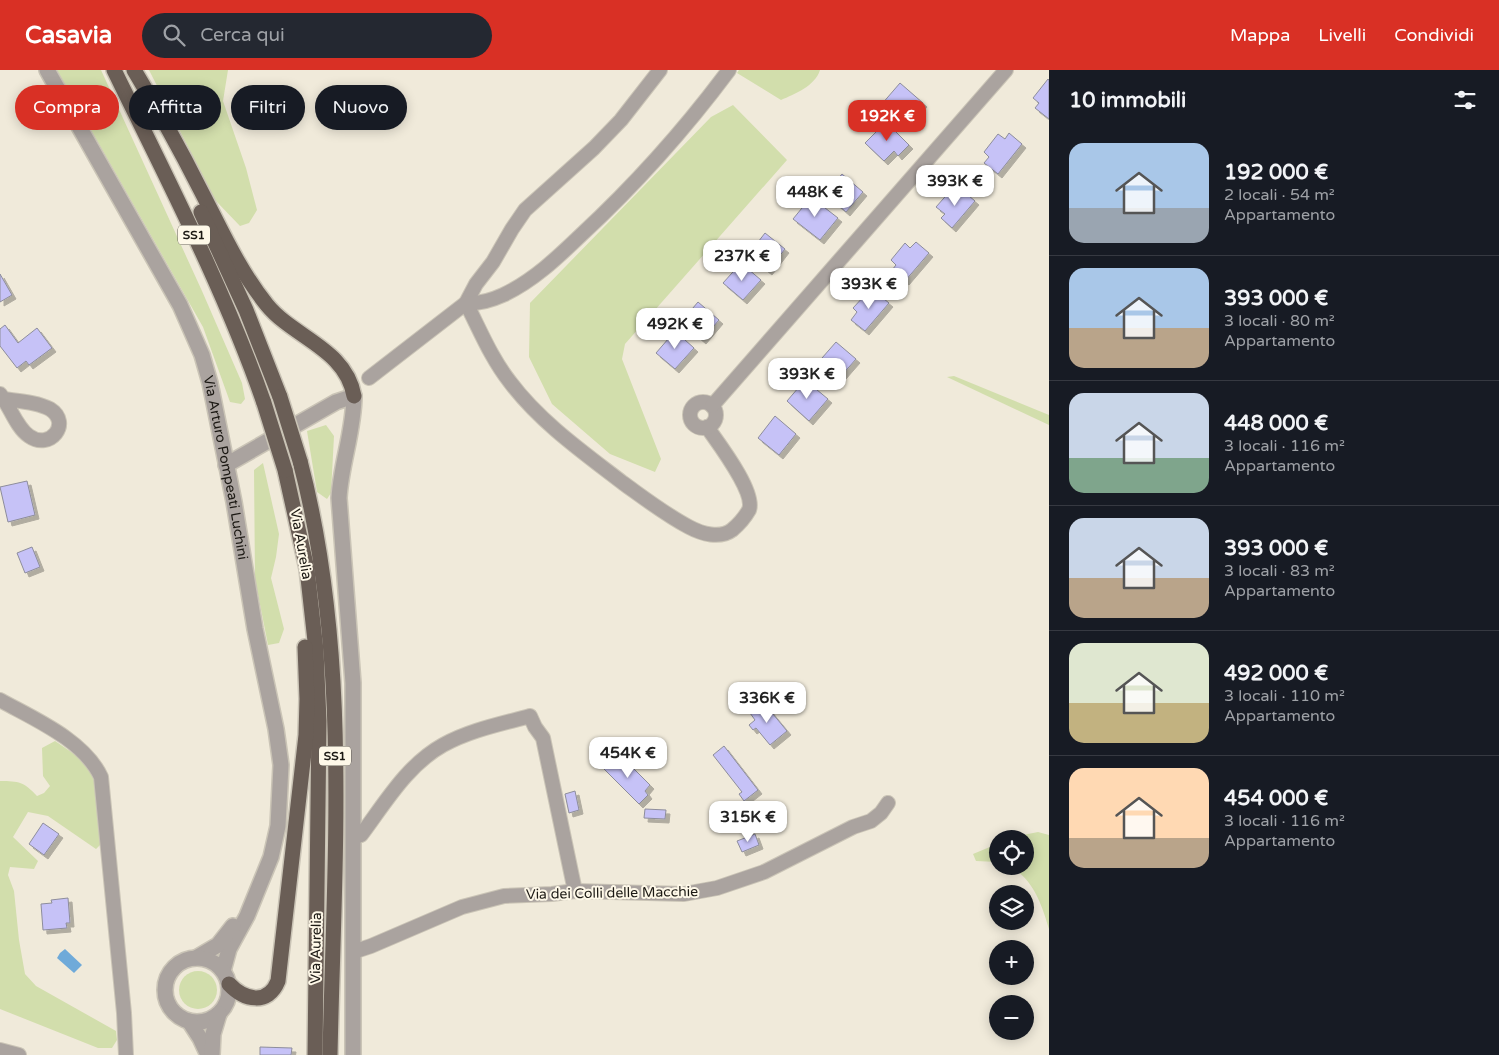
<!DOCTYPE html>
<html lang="it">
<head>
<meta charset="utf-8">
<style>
  body { margin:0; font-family:"Varela Round",sans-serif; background:#242831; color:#f1f3f6; height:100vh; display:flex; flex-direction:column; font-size:19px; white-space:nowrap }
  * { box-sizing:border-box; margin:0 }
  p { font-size:16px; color:#9ea1a6 }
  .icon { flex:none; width:28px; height:28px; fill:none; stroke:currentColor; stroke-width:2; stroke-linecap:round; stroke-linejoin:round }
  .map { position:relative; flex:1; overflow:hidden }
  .details { display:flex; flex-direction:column; background:#171b24; width:450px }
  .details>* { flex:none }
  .hud { position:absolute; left:15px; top:15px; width:475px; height:45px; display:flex; gap:10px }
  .controls { position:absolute; left:989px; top:760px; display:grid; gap:10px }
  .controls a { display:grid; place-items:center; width:45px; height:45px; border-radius:50%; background:#171b24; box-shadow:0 2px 12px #0003; font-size:25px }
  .price { position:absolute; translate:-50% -42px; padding:0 11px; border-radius:10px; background:#fff; color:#222; font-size:16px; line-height:32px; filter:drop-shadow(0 1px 2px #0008) }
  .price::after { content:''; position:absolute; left:50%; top:30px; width:15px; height:11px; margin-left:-8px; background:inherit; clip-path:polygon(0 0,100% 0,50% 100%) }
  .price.on { background:#d93025; color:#fff }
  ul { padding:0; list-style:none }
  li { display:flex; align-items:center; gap:15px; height:125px; padding:0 20px }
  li+li { border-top:1px solid #363941 }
  li span { display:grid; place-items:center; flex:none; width:140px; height:100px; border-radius:15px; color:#555 }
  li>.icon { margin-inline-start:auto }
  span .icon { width:60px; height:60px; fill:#fffc; stroke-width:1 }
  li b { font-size:21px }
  h2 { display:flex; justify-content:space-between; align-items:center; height:60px; padding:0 20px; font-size:21px }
  .pill { padding:0 18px; border-radius:22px; background:#171b24; box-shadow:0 2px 12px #0003; font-size:18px; line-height:45px }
  .pill.on { background:#d93025; color:#fff }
  header { display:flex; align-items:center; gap:30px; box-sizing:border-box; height:70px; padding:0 25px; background:#d93025; color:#fff }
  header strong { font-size:24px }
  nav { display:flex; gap:28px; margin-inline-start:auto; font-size:18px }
  .search { width:350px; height:45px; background:#242831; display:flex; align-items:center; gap:12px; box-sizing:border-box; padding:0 18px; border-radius:28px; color:#9ea1a6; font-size:19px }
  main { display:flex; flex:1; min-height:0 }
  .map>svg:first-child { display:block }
  .green { fill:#d2deac }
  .water { fill:#6faad9 }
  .building { fill:#c6c2f7; stroke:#8d8d9b; filter:url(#shadow) }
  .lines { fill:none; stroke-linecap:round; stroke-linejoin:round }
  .minor-casing { stroke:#cac4b6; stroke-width:16 }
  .tertiary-casing { stroke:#cac4b6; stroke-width:18 }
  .trunk-casing { stroke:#cac4b6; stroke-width:18 }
  .minor { stroke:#aaa39f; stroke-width:14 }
  .tertiary { stroke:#aaa39f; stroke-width:15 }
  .trunk { stroke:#6a5e56; stroke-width:15 }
  .trunk-bridge-casing { stroke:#cac4b6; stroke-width:18; stroke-linecap:butt }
  .trunk-bridge { stroke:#6a5e56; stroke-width:15 }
  .labels { text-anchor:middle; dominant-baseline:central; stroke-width:4; stroke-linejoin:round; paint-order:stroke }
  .shield { fill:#fef8e8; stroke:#605c54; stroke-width:1 }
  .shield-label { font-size:12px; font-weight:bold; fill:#1c1914 }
  .street-label { font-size:14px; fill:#1c1914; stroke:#fef8e8 }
</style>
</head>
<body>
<header>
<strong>Casavia</strong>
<div class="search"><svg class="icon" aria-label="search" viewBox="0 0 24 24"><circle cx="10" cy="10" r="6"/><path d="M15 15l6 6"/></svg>Cerca qui</div>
<nav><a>Mappa</a><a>Livelli</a><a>Condividi</a></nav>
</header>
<main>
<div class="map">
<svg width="1049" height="985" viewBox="0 0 1049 985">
  <defs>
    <filter id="shadow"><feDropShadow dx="4" dy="4" stdDeviation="0" flood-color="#0004"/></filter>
  </defs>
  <rect width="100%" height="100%" fill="#f0eada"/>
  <!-- green -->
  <g class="green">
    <polygon points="57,0 101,0 202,221 242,313 245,329 241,334 230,332 203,257"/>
    <polygon points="149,0 228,0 223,31 246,98 257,140 249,153 240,156 215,130"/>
    <path d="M739,0h81c-5,16 -25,24 -39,30l-44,-27z"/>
    <polygon points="733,35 787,90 625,274 622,289 661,389 655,402 610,384 552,334 529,287 530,233 711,47"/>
    <polygon points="954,306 1049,345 1049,355 947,307"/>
    <polygon points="326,355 334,366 331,423 327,429 317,422 307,361"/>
    <polygon points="263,393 279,464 276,487 271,508 284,559 279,573 268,575 255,509 254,400"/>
    <path d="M55,671c13,9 29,18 38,32 8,13 8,53 10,69l-7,7 -48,-33 -20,-4 -15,25 25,24 -4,8 -24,-2 -2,8 6,16 5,49 6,34 11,12 80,45 1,9 -5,8h-14l-98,-39v-228c19,0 24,1 37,15l7,-3 6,-7 -7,-10 -1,-28z"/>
    <path d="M1038,762l11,3v94c-7,-24 -16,-51 -40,-63h16v-27h-14l7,-3z"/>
    <polygon points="997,774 997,792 976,791 973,784"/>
    <circle cx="198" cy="920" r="19"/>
  </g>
  <!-- water -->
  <polygon class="water" points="65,879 82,895 74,903 57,888 60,883"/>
  <!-- building -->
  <g class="building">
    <polygon points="1048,9 1049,10 1049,49 1035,38 1039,33 1033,28"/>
    <polygon points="900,13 923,33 903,55 881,35"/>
    <polygon points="886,52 909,75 898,86 894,81 884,91 865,73"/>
    <polygon points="1009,63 1022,74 998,104 984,93 989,87 984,82 998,64 1005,69"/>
    <polygon points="842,104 863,122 846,142 825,124"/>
    <polygon points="951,120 957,126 962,120 975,131 952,158 941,148 945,144 936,137"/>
    <polygon points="811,127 838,148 820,170 793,149"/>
    <polygon points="765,163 785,179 768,201 748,185"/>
    <polygon points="916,172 929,183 905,211 892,200 896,195 891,190 905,173 910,178"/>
    <polygon points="741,193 761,210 743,230 723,213"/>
    <polygon points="0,204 12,225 0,232"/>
    <polygon points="873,220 889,233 865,261 851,250 857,242 853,238 865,225 868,227"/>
    <polygon points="698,232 719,250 702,270 681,252"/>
    <polygon points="5,255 18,273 37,258 52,278 29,295 26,291 17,298 0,276 0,259"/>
    <polygon points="675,261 694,278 675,299 656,283"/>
    <polygon points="836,272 856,289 835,313 815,296"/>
    <polygon points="805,310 828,329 809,351 787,331"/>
    <polygon points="775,346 796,364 779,385 758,368"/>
    <polygon points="27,411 35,445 8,452 0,417"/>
    <polygon points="32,477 40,497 25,503 17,483"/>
    <polygon points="763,632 787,661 770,675 756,658 753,660 749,655 755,650 750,643"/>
    <polygon points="724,676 758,720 744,731 739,724 742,722 713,685"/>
    <polygon points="619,684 650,715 645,721 648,725 639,734 604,699"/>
    <polygon points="575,721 579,740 569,743 565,724"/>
    <polygon points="645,739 666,740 665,749 644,748"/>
    <polygon points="43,753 59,764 44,785 29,774"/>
    <polygon points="755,764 759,775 742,782 737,771"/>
    <polygon points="68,828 70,853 66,853 67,858 43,860 41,834 52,833 51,830"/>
    <polygon points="260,977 292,978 291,985 260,985"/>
  </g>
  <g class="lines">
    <!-- minor casing -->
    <g class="minor-casing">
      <g id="minor">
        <path d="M660,0l-39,50 -27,28 -69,62 -13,19 -19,33 -17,22 -10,19c14,27 25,55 44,79 30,40 74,71 113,101 21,15 43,32 66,44 13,7 31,12 43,3 6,-5 13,-13 17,-20 7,-18 -31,-67 -42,-83"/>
        <path d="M369,308l97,-75c12,1 26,-3 37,-8 30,-14 54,-37 78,-60 54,-50 104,-106 148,-165"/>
        <path d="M0,324c10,12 16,33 29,42 21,15 43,-13 21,-27 -13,-7 -32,-8 -46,-10"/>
        <circle cx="703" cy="345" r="13"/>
        <polyline points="712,336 1006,0"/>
        <path d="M0,630c34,19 84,40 101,77l23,236 2,42"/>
        <path d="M354,767l7,-2c24,-32 46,-70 82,-90 27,-15 58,-21 87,-29l5,11 8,11 32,153"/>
        <polyline points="353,882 371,876 462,837 504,826 552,824 575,821 684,824 717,818 764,802 853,757 871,751 881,743 888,733"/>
        <polyline points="0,980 19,985"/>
      </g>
    </g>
    <!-- tertiary casing -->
    <g class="tertiary-casing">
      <g id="tertiary">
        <path id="s1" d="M47,0l133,235 22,50 8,28 24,119 21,127 21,100 5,36 -3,61 -7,31 -24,59 -18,33 -6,22"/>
        <path d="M226,395l110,-63 18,-6c0,35 -13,67 -15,102l14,185v372"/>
        <polyline points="196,888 218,875 233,856"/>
        <circle cx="197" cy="920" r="32"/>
        <polyline points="189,951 200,968 208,985"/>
        <polyline points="212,985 213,964 219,944"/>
      </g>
    </g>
    <!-- trunk casing -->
    <g class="trunk-casing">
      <g id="trunk">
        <path d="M114,0c53,109 110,218 150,333"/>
        <path d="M134,0c23,38 45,77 65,117 21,40 39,82 68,118 27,33 79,44 87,91"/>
        <polyline points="201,142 246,240 280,327"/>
        <path d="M300,391c51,193 34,396 30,594"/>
        <polyline points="285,400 307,499 316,580 319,651 315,985"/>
        <path d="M229,914c15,16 39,22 49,-3l28,-246 1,-36 -2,-52"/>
      </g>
    </g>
    <!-- minor -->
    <use href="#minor" class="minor"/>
    <!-- tertiary -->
    <use href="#tertiary" class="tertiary"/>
    <!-- trunk -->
    <use href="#trunk" class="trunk"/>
    <!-- trunk-bridge casing -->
    <g class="trunk-bridge-casing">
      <g id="trunk-bridge">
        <polyline points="280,327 300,391"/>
        <polyline points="264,333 285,400"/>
      </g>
    </g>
    <!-- trunk-bridge -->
    <use href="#trunk-bridge" class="trunk-bridge"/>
  </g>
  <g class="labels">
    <!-- shield labels -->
    <g class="shield">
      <rect x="178" y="155.5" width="32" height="19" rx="4"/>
      <rect x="319" y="676.5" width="32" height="19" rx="4"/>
    </g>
    <g class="shield-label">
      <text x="194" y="165">SS1</text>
      <text x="335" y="686">SS1</text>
    </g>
    <!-- street labels -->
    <g class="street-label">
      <text stroke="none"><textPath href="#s1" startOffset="440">Via Arturo Pompeati Luchini</textPath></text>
      <text transform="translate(301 474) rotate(80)">Via Aurelia</text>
      <text transform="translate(612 823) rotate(-1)">Via dei Colli delle Macchie</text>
      <text transform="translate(316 878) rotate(-89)">Via Aurelia</text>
    </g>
  </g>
</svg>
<div class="controls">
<a><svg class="icon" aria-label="locate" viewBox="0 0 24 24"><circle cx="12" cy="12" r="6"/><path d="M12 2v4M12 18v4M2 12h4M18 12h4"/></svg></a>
<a><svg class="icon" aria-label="layers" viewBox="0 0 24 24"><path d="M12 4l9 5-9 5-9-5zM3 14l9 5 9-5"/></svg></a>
<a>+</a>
<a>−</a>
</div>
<b class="price on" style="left:887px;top:72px">192K €</b>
<b class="price" style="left:955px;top:137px">393K €</b>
<b class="price" style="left:815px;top:148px">448K €</b>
<b class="price" style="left:742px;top:212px">237K €</b>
<b class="price" style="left:869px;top:240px">393K €</b>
<b class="price" style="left:675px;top:280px">492K €</b>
<b class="price" style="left:807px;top:330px">393K €</b>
<b class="price" style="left:767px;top:654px">336K €</b>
<b class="price" style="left:628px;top:709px">454K €</b>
<b class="price" style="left:748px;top:773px">315K €</b>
<div class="hud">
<a class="pill on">Compra</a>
<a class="pill">Affitta</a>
<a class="pill">Filtri</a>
<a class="pill">Nuovo</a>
</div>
</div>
<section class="details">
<h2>10 immobili<svg class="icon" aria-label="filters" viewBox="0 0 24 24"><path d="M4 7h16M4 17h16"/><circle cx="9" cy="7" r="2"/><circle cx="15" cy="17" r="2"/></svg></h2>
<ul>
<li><span style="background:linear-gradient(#a9c7e8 65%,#9aa5b1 0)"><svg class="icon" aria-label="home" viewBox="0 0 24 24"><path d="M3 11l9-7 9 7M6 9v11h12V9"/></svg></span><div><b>192 000 €</b><p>2 locali · 54 m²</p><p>Appartamento</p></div></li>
<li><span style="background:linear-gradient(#a9c7e8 60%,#b9a48a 0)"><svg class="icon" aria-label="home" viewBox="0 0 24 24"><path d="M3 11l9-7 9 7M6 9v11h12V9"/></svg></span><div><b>393 000 €</b><p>3 locali · 80 m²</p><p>Appartamento</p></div></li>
<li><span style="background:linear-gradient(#c9d6e8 65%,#7fa58c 0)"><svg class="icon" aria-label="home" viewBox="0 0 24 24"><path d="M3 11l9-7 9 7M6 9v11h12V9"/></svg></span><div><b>448 000 €</b><p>3 locali · 116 m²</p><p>Appartamento</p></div></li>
<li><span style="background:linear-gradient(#c9d6e8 60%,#b9a48a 0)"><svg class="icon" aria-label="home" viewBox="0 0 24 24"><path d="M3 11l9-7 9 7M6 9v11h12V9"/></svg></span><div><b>393 000 €</b><p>3 locali · 83 m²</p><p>Appartamento</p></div></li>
<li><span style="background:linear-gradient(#dfe7d0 60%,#c2b280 0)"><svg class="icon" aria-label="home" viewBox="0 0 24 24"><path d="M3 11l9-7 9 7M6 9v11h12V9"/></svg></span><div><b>492 000 €</b><p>3 locali · 110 m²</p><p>Appartamento</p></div></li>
<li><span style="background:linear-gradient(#ffd9b3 70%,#b9a48a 0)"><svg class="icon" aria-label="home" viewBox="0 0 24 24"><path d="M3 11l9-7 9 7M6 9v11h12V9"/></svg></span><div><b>454 000 €</b><p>3 locali · 116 m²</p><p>Appartamento</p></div></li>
</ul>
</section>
</main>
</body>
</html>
